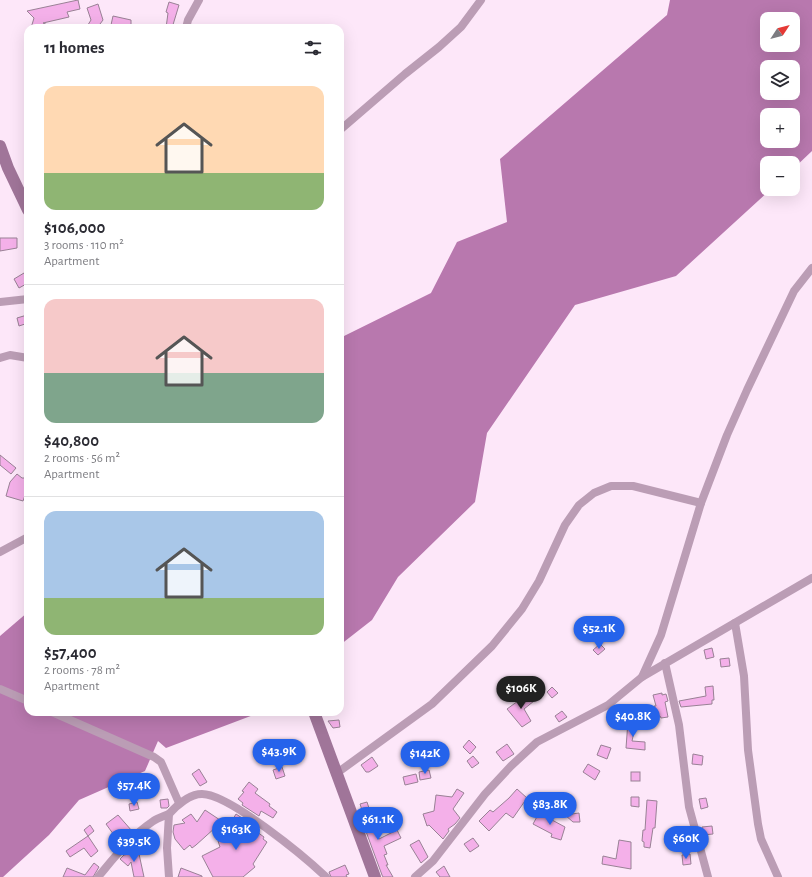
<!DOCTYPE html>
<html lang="en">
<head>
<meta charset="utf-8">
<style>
  body { margin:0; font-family:"Alegreya Sans",sans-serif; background:#f7f7f7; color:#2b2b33; height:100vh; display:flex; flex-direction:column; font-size:15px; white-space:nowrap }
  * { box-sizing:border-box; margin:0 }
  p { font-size:13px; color:#7c7c81 }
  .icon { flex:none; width:22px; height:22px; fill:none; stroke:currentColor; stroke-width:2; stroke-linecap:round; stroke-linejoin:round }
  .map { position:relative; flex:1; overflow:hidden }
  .side { position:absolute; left:24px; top:24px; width:320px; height:692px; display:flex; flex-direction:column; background:#fff; border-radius:12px; box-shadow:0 4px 16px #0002 }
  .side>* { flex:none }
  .needle { width:26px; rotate:54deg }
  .controls { position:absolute; left:760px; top:12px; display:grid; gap:8px }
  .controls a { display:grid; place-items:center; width:40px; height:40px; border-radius:8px; background:#fff; box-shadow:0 4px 16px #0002; font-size:20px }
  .price { position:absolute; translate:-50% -34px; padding:0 9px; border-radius:14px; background:#2563eb; color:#fff; font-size:13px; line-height:26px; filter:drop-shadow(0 1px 2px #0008) }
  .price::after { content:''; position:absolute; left:50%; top:24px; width:12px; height:9px; margin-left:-6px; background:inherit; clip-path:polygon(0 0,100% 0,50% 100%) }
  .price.on { background:#222; color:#fff }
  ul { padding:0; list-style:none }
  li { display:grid; align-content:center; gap:8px; height:212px; padding:0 20px }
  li+li { border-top:1px solid #e1e1e2 }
  li span { display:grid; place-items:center; height:124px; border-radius:12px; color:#555 }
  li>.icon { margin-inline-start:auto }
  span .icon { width:72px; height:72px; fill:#fffc; stroke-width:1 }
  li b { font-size:17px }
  h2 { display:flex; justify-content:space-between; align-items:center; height:48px; padding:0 20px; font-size:17px }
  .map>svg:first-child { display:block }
  .water { fill:#b878ae; fill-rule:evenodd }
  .building { fill:#f4b0e9; stroke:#998195 }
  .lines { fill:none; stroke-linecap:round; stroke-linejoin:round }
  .street { stroke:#bb9db5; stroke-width:8 }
  .secondary { stroke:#a07599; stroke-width:12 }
</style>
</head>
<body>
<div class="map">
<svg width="812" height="877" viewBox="0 0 812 877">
  <rect width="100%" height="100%" fill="#fde7f9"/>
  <!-- water -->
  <g class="water">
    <path d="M670,0h142v151l-19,18v-6h-26v26h4l-95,87 -101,29 -88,128 -12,69 -77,75 -26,43 -32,25v-307l91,-45 26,-51 50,-20 -7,-63 167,-144zM767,19h26v26h-26zM767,67h26v26h-26zM767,115h26v26h-26z"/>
    <polygon points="28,612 28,712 261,712 166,748 158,741 145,771 79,800 49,835 3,877 0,877 0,636"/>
  </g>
  <!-- building -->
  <g class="building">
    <polygon points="78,0 80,9 67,12 69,17 43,23 55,28 31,28 34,18 27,11"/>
    <polygon points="169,2 179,5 172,28 166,28 168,13 166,12"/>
    <polygon points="98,4 103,20 97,28 86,28 91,20 87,8"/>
    <polygon points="113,16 131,20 131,27 111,25"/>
    <polygon points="0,238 17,238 17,248 0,251"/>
    <polygon points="24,273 28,283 19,288 14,279"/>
    <polygon points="27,315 28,323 19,326 17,318"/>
    <polygon points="0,455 16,468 11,474 0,465"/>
    <polygon points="17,474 22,478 28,478 28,487 23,501 6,496 10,482"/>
    <polygon points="607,628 611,636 603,640 599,632"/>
    <polygon points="600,644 605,649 598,655 593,650"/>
    <polygon points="712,648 714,657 706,659 704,650"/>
    <polygon points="729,658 730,666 721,667 720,659"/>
    <polygon points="713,686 714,700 712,700 712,704 681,707 679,701 706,696 705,687"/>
    <polygon points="552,687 558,693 552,698 547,692"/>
    <polygon points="529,693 534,701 524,709 531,721 522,727 507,709"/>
    <polygon points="662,693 662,695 666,694 668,701 665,702 668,717 661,718 660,716 657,716 654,706 656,706 653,695"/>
    <polygon points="562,711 567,717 559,722 555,716"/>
    <polygon points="611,717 621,720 618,727 609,725"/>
    <polygon points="339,720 340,727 333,728 328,721"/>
    <polygon points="628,721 636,723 632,741 645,742 645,750 626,748"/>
    <polygon points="469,740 476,747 470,754 463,747"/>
    <polygon points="442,744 447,751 430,763 423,754 430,749 432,751"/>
    <polygon points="507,744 514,754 503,761 496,752"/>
    <polygon points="601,745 611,748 607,759 597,755"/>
    <polygon points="693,754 703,756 702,765 692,764"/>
    <polygon points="473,756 479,763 472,768 467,761"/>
    <polygon points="372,757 378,766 369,772 366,772 361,765"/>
    <polygon points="588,764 600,771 595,780 583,772"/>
    <polygon points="282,767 285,776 276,779 273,770"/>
    <polygon points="199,769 207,782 200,786 192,774"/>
    <polygon points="429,770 431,778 420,780 419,772"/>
    <rect x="631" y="772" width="9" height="9"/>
    <polygon points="416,774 418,782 405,785 403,777"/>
    <polygon points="249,782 258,789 255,793 270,804 269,806 277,812 273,818 261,811 259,816 242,805 243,803 238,799 244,792 242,791"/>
    <polygon points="457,789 464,793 453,809 460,818 455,824 448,829 449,831 443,839 429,825 427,826 423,814 434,811 436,795 452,797"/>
    <polygon points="517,789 527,798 513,818 506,813 489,831 479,821 490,810 493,812 509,798"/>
    <polygon points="558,796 565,802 558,809 552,803"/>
    <polygon points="631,797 639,797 639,807 631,806"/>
    <polygon points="706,798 708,807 701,809 699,799"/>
    <polygon points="168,799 169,806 167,808 161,808 160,800"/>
    <polygon points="647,800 657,801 655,828 653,828 650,848 644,847 644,842 642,841 643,830 645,830"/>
    <polygon points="137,802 139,809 130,811 129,804"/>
    <polygon points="367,802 379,839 397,830 401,838 384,846 387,854 384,855 388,865 386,865 393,877 383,877 382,875 364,826 367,825 360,804"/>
    <polygon points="205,810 220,820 216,827 196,845 192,848 190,845 184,850 175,839 173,832 174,825 185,823 182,820 191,814 197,822"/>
    <polygon points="539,813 565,827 561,840 551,837 552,834 533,824"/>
    <polygon points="579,813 580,822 573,822 565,815"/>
    <polygon points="236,814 254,826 253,829 264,837 263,839 267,842 253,864 255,867 243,877 213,877 202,856 220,847 218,841 239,834 229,826"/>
    <polygon points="118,815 132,831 119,842 106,824"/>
    <polygon points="90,825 94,831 88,836 84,830"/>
    <polygon points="712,826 713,834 703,835 702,827"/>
    <polygon points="88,836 98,851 91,857 84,848 70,857 66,851"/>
    <polygon points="473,838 479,846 470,852 464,844"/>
    <polygon points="419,840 428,857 421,863 410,845"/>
    <polygon points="619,840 631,842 631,869 602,864 603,856 616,859"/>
    <polygon points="142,851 139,854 144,877 134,877 131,862 128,866 120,859 124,855"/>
    <polygon points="690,854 691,864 683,865 682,855"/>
    <polygon points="94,863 99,867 93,877 63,877 67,868 85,875"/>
    <polygon points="345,865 349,874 346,875 347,877 331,877 329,872"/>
    <polygon points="444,866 450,877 440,877 436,872"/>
    <polygon points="181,868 202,876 202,877 178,877"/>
  </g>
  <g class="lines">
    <!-- street -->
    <g class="street">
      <polyline points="186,28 188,20 199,0"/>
      <polyline points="340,130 405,74 439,47 461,27 481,0"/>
      <polyline points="0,302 28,299"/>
      <polyline points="0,358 10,355 28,358"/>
      <polyline points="0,552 28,537"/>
      <polyline points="735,623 744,676 748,750 758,824 761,839 778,877"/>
      <polyline points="665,663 679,725 689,807 708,877"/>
      <polyline points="642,677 812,578"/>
      <polyline points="0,689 28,701"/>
      <polyline points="52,712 154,757 161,762 179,803"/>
      <polyline points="337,773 432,704 492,646 522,609 539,581 565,525 579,505 594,493 611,486 633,486 701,503"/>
      <path d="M169,814c8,-9 21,-20 33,-20 27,0 103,63 124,83"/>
      <path d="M98,877c16,-19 33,-41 54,-55 5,-4 12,-6 17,-8l-2,34 2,29"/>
      <polyline points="415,877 433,861 485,794 511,766 537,742 608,705 642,677 661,635 701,503 727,435 747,390 794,291 812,268"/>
    </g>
    <!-- secondary -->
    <g class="secondary">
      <polyline points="0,146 8,168 28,210"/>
      <polyline points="314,712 375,877"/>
    </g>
  </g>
</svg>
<div class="controls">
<a><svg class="needle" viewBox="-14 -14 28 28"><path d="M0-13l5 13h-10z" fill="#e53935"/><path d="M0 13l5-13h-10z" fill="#7c7c81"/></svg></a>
<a><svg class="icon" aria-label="layers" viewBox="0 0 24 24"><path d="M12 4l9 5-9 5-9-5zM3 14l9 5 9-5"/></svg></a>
<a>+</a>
<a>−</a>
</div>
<b class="price" style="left:599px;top:650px">$52.1K</b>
<b class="price on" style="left:521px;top:710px">$106K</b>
<b class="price" style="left:633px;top:738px">$40.8K</b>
<b class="price" style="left:279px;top:773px">$43.9K</b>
<b class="price" style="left:425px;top:775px">$142K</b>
<b class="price" style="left:134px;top:807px">$57.4K</b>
<b class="price" style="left:550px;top:826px">$83.8K</b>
<b class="price" style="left:378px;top:841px">$61.1K</b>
<b class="price" style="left:236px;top:851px">$163K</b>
<b class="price" style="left:686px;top:860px">$60K</b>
<b class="price" style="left:134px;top:863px">$39.5K</b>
<section class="side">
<h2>11 homes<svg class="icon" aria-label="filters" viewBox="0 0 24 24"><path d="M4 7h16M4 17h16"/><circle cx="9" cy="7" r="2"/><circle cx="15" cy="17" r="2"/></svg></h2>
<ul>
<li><span style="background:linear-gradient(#ffd9b3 70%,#8fb573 0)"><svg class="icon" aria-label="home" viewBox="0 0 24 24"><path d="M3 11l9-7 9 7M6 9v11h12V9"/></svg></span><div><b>$106,000</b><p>3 rooms · 110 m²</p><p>Apartment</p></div></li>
<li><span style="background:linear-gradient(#f6c9c9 60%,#7fa58c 0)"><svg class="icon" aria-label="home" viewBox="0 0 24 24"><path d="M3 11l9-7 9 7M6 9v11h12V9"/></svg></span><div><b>$40,800</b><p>2 rooms · 56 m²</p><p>Apartment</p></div></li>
<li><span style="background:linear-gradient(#a9c7e8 70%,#8fb573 0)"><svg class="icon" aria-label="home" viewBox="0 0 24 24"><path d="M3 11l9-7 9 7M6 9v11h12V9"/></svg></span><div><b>$57,400</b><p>2 rooms · 78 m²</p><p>Apartment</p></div></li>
</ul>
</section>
</div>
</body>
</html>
